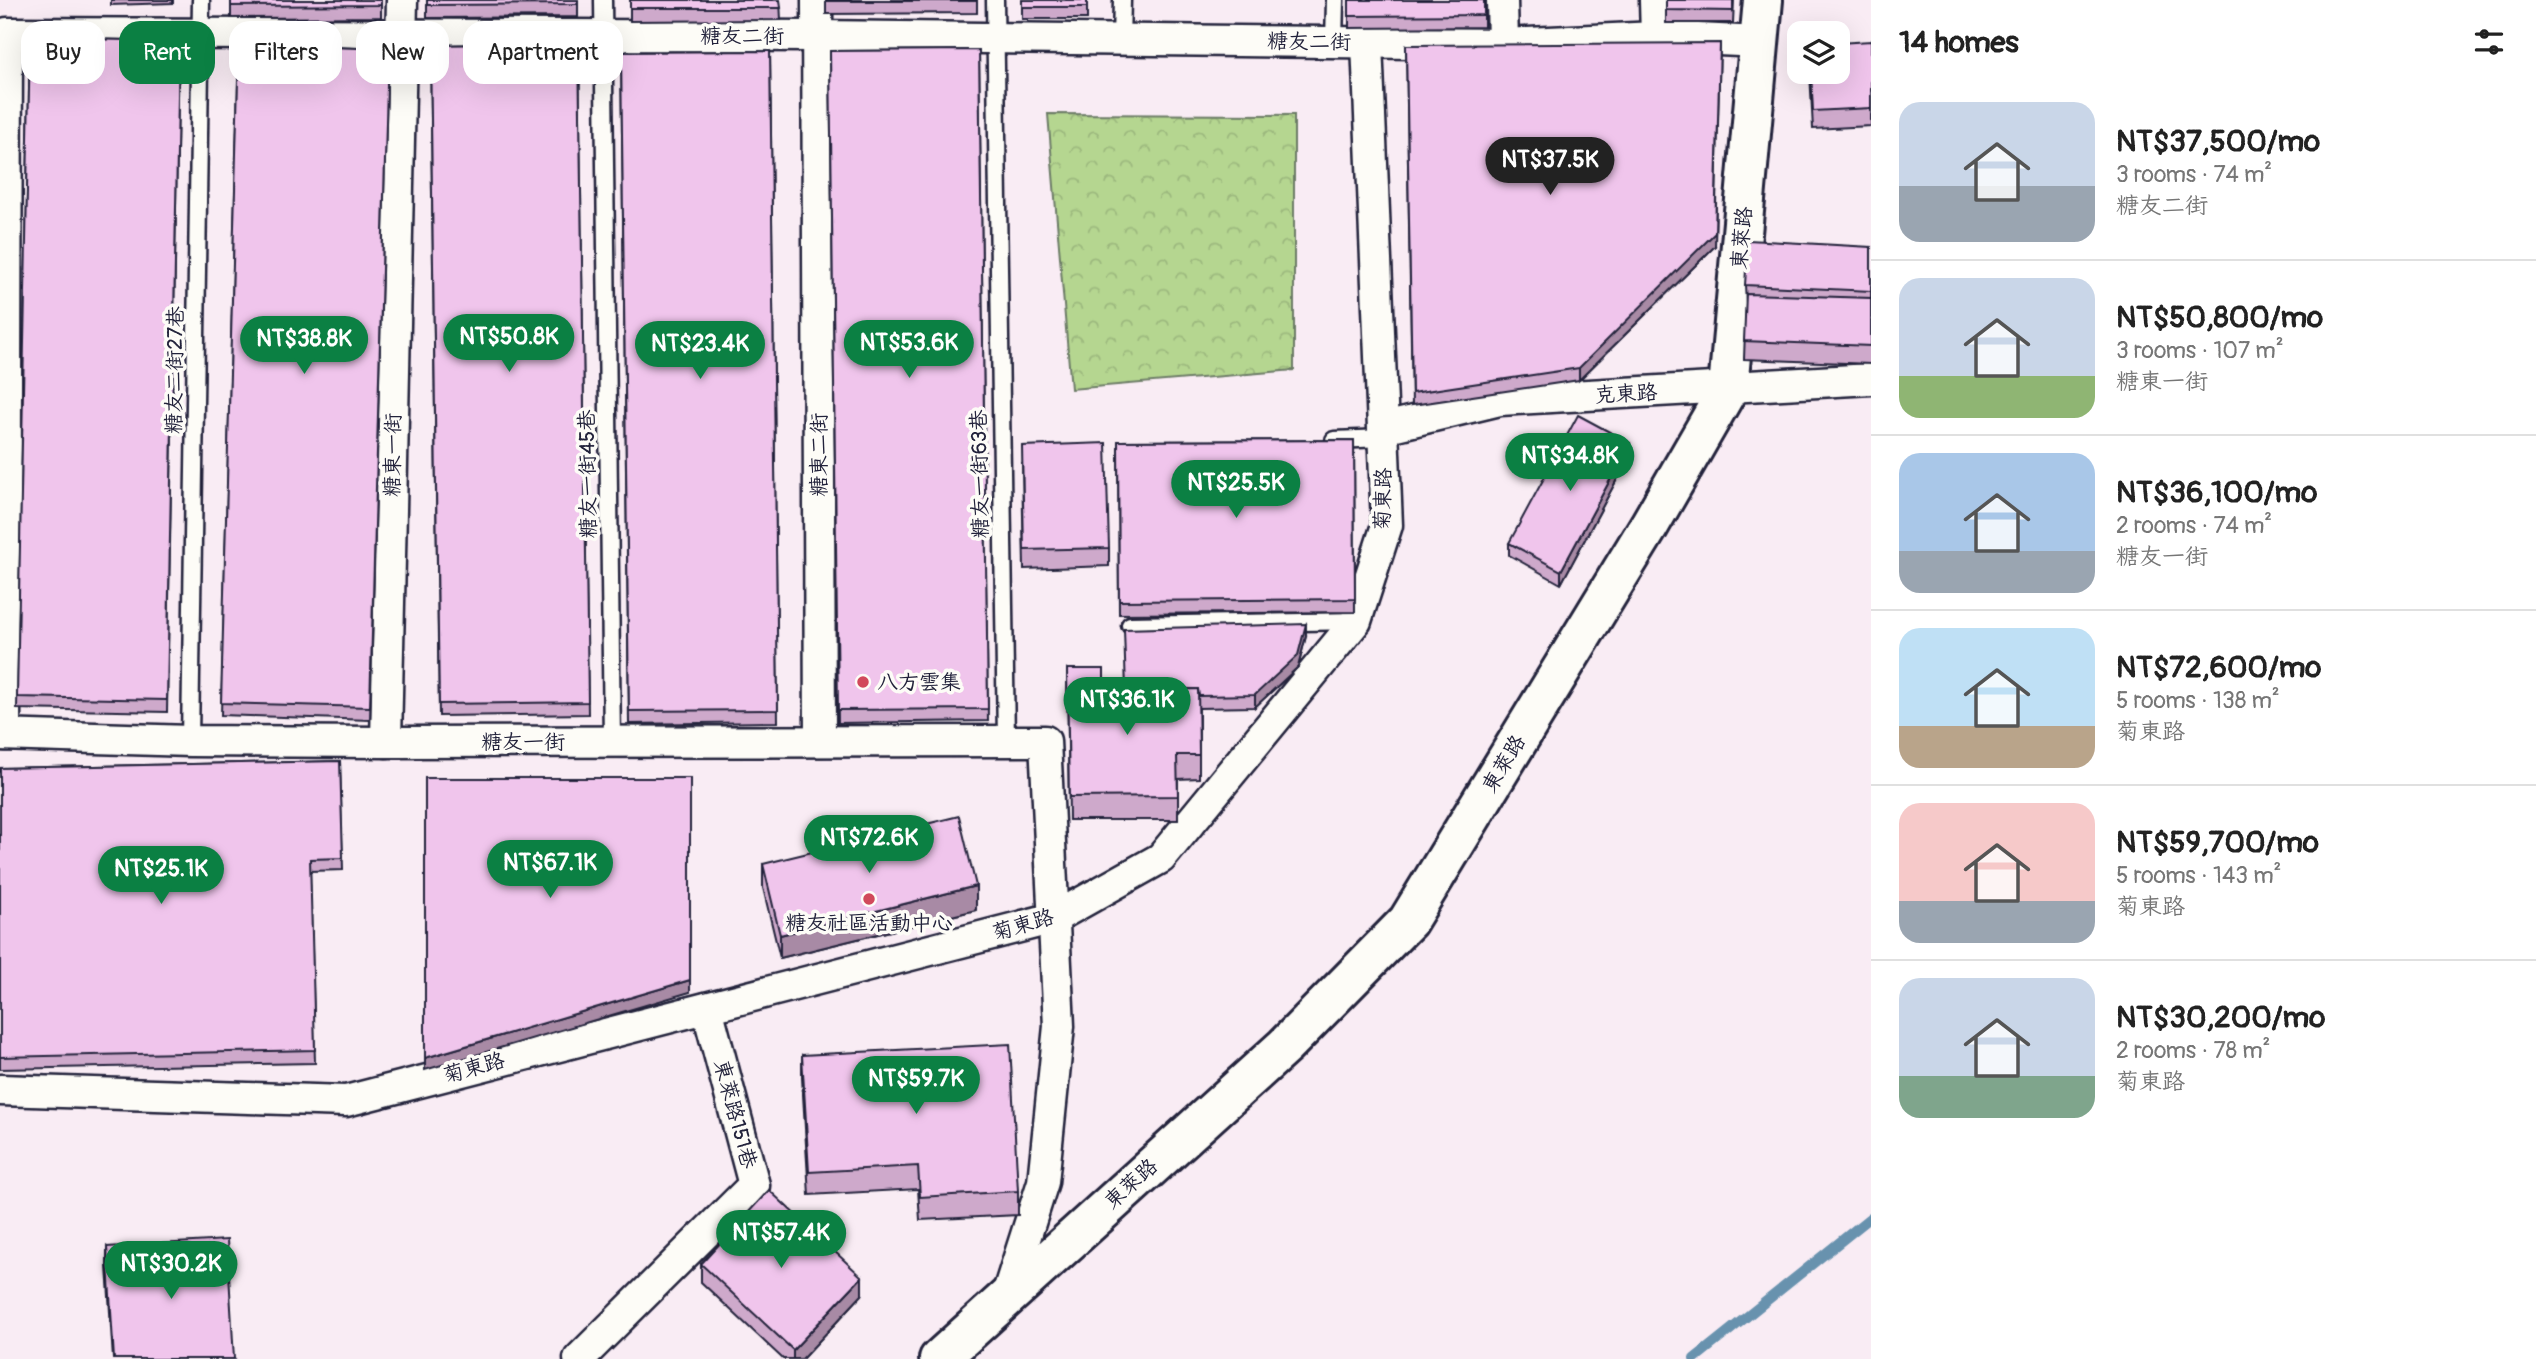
<!DOCTYPE html>
<html lang="en">
<head>
<meta charset="utf-8">
<style>
  body { margin:0; font-family:Pangolin,"LXGW WenKai TC",sans-serif; background:#f2f2f2; color:#222; height:100vh; display:flex; flex-direction:column; font-size:26px; white-space:nowrap }
  * { box-sizing:border-box; margin:0 }
  p { font-size:23px; color:#767676 }
  .icon { flex:none; width:38px; height:38px; fill:none; stroke:currentColor; stroke-width:2; stroke-linecap:round; stroke-linejoin:round }
  .map { position:relative; flex:1; overflow:hidden }
  .details { display:flex; flex-direction:column; background:#fff; width:665px }
  .details>* { flex:none }
  .guide { position:absolute; left:21px; top:21px; width:665px; height:63px; display:flex; gap:14px }
  .tools { position:absolute; left:1787px; top:21px; display:grid; gap:14px }
  .tools a { display:grid; place-items:center; width:63px; height:63px; border-radius:14px; background:#fff; box-shadow:0 7px 28px #0002; font-size:35px }
  .price { position:absolute; translate:-50% -60px; padding:0 16px; border-radius:24px; background:#0b8043; color:#fff; font-size:23px; line-height:46px; filter:drop-shadow(0 2px 4px #0008) }
  .price::after { content:''; position:absolute; left:50%; top:42px; width:21px; height:16px; margin-left:-10px; background:inherit; clip-path:polygon(0 0,100% 0,50% 100%) }
  .price.on { background:#222; color:#fff }
  ul { padding:0; list-style:none }
  li { display:flex; align-items:center; gap:21px; height:175px; padding:0 28px }
  li+li { border-top:2px solid #e0e0e0 }
  li span { display:grid; place-items:center; flex:none; width:196px; height:140px; border-radius:21px; color:#555 }
  li>.icon { margin-inline-start:auto }
  span .icon { width:84px; height:84px; fill:#fffc; stroke-width:1 }
  li b { font-size:30px }
  h2 { display:flex; justify-content:space-between; align-items:center; height:84px; padding:0 28px; font-size:30px }
  .chip { padding:0 24px; border-radius:21px; background:#fff; box-shadow:0 7px 28px #0002; font-size:24px; line-height:63px }
  .chip.on { background:#0b8043; color:#fff }
  main { display:flex; flex:1; min-height:0 }
  .map>svg:first-child { display:block }
  .park { fill:url(#park-crowns); stroke:#6c7c66; stroke-width:2 }
  .lines { fill:none; stroke-linecap:round; stroke-linejoin:round }
  .stream { stroke:#6892ae; stroke-width:10 }
  .lane-casing { stroke:#22223b; stroke-width:21 }
  .street-casing { stroke:#22223b; stroke-width:35 }
  .secondary-casing { stroke:#22223b; stroke-width:44 }
  .lane { stroke:#fdfcf7; stroke-width:16 }
  .street { stroke:#fdfcf7; stroke-width:30 }
  .secondary { stroke:#fdfcf7; stroke-width:38 }
  .wall { fill:#cea9cb; stroke:#22223b; stroke-width:2 }
  .shaded-wall { fill:#a88aa5; stroke:#22223b; stroke-width:2 }
  .building { fill:#f0c5ec; stroke:#22223b; stroke-width:2 }
  .poi-dot { fill:#d1495b; stroke:#fdfcf7; stroke-width:2.5 }
  .labels { text-anchor:middle; dominant-baseline:central; stroke-width:7; stroke-linejoin:round; paint-order:stroke }
  .street-label { font-size:21px; fill:#22223b; stroke:#fdfcf7 }
  .poi-label { font-size:21px; fill:#22223b; stroke:#fdfcf7; text-anchor:start }
</style>
</head>
<body>
<main>
<div class="map">
<svg width="1871" height="1359" viewBox="0 0 1871 1359">
  <defs>
    <pattern id="park-crowns" width="20" height="18" patternUnits="userSpaceOnUse" patternTransform="scale(1.75)"><rect width="20" height="18" fill="#b5d690"/><path d="M2 6a3 3 0 1 1 6 0M12 15a3 3 0 1 1 6 0" fill="none" stroke="#9bb77d"/></pattern>
  </defs>
  <rect width="100%" height="100%" fill="#f9ecf4"/>
  <filter id="ink" filterUnits="userSpaceOnUse"><feTurbulence type="fractalNoise" baseFrequency=".0143" numOctaves="2"/><feDisplacementMap in="SourceGraphic" scale="14" xChannelSelector="R" yChannelSelector="G"/><feConvolveMatrix kernelMatrix="1 2 1 2 8 2 1 2 1" color-interpolation-filters="sRGB"/></filter>
  <g filter="url(#ink)">
    <!-- park -->
    <polygon class="park" points="1048,114 1294,115 1294,370 1071,389"/>
    <g class="lines">
      <!-- stream -->
      <polyline class="stream" points="1694,1359 1871,1217"/>
      <!-- lane casing -->
      <g class="lane-casing">
        <g id="lane">
          <polyline points="603,0 612,742"/>
          <polyline points="995,0 1006,741"/>
          <polyline points="1121,40 1122,0"/>
          <polyline points="1334,43 1335,0"/>
          <polyline points="1334,440 1384,438"/>
          <polyline points="1130,625 1356,621"/>
          <polyline points="190,741 201,0"/>
        </g>
      </g>
      <!-- street casing -->
      <g class="street-casing">
        <g id="street">
          <polyline points="817,0 820,741"/>
          <polyline points="1502,0 1503,44"/>
          <polyline points="1655,0 1656,37"/>
          <polyline points="1384,428 1500,400 1871,379"/>
          <polyline points="0,735 190,741 386,742 1045,741 1059,1026 1043,1182 1007,1295"/>
          <polyline points="5,735 7,33 817,36 1503,44 1656,37 1760,42"/>
          <polyline points="386,742 402,0"/>
          <polyline points="0,1090 346,1101 1054,918 1161,858 1356,621 1387,525 1367,43"/>
          <polyline points="579,1359 754,1185 707,1008"/>
        </g>
      </g>
      <!-- secondary casing -->
      <g class="secondary-casing">
        <polyline id="secondary" points="939,1359 1285,1046 1408,921 1649,526 1728,389 1763,0"/>
      </g>
      <!-- lane -->
      <use href="#lane" class="lane"/>
      <!-- street -->
      <use href="#street" class="street"/>
      <!-- secondary -->
      <use href="#secondary" class="secondary"/>
    </g>
    <!-- wall -->
    <g class="wall">
      <polygon points="111,0 173,0 173,3 111,5"/>
      <polygon points="231,0 381,0 381,17 231,18"/>
      <polygon points="427,0 578,0 578,17 427,18"/>
      <polygon points="630,0 780,0 781,20 630,21"/>
      <polygon points="826,0 977,0 977,13 826,14"/>
      <rect x="1022" y="0" width="65" height="19"/>
      <polygon points="1349,0 1484,0 1484,27 1349,28"/>
      <polygon points="1666,0 1734,0 1733,23 1666,23"/>
      <polygon points="30,38 179,41 167,712 17,709"/>
      <polygon points="1871,41 1871,126 1813,129 1810,72 1838,72"/>
      <polygon points="579,43 588,714 439,716 430,45"/>
      <polygon points="239,44 388,49 370,720 221,715"/>
      <polygon points="1406,45 1715,246 1579,380 1412,405"/>
      <polygon points="979,50 988,721 838,723 830,51"/>
      <polygon points="770,51 778,722 629,724 621,52"/>
      <polygon points="1871,247 1871,364 1744,359 1746,303 1745,285"/>
      <polygon points="1354,440 1355,612 1119,614 1118,441"/>
      <polygon points="1630,455 1561,584 1509,555 1509,543"/>
      <polygon points="1022,464 1109,548 1109,566 1024,569"/>
      <polygon points="1306,636 1298,667 1255,707 1199,708 1199,778 1178,779 1178,820 1069,820 1067,669 1104,690 1125,690"/>
      <polygon points="340,761 343,870 310,871 315,1063 0,1069 0,768"/>
      <polygon points="763,864 976,910 780,958 763,888"/>
      <polygon points="802,1055 1018,1191 1018,1215 920,1220 918,1189 809,1195 802,1078"/>
      <polygon points="107,1247 234,1359 113,1359 107,1266"/>
      <polygon points="701,1264 862,1295 802,1359 783,1359 701,1282"/>
    </g>
    <!-- shaded-wall -->
    <g class="shaded-wall">
      <polygon points="1720,43 1715,246 1579,380 1579,368"/>
      <polygon points="1630,443 1630,455 1561,584 1561,571"/>
      <polygon points="1306,624 1306,636 1298,667 1255,707 1255,695"/>
      <polygon points="976,886 976,910 780,958 780,935"/>
      <polygon points="690,980 690,992 425,1070 425,1058"/>
      <polygon points="862,1277 862,1295 802,1359 793,1359 793,1350"/>
    </g>
    <!-- building -->
    <g class="building">
      <polygon points="231,0 381,0 381,5 231,6"/>
      <polygon points="427,0 578,0 578,4 427,5"/>
      <polygon points="630,0 780,0 781,8 630,8"/>
      <rect x="826" y="0" width="151" height="1"/>
      <rect x="1022" y="0" width="65" height="7"/>
      <polygon points="1349,0 1484,0 1484,15 1349,16"/>
      <polygon points="1666,0 1733,0 1733,11 1666,10"/>
      <polygon points="30,38 179,41 167,700 17,697"/>
      <polygon points="1871,41 1871,108 1813,111 1811,72 1838,72 1838,43"/>
      <polygon points="579,43 588,702 439,704 430,45"/>
      <polygon points="1720,43 1715,233 1579,368 1412,393 1406,45"/>
      <polygon points="239,44 388,49 370,707 221,703"/>
      <polygon points="979,50 988,709 838,710 830,51"/>
      <polygon points="770,51 778,710 629,711 621,52"/>
      <polygon points="1748,240 1871,247 1871,291 1745,285"/>
      <polygon points="1746,294 1871,298 1871,346 1744,341"/>
      <polygon points="1578,415 1630,443 1561,571 1509,543"/>
      <polygon points="1354,440 1355,599 1119,601 1118,441"/>
      <polygon points="1106,443 1109,548 1024,550 1022,446"/>
      <polygon points="1306,624 1298,655 1255,695 1199,696 1198,689 1126,690 1124,629"/>
      <polygon points="1067,669 1104,669 1104,690 1198,689 1199,755 1177,755 1178,796 1069,797"/>
      <polygon points="340,761 343,858 310,859 315,1050 0,1057 0,768"/>
      <polygon points="425,778 690,778 690,980 425,1058"/>
      <polygon points="959,816 976,886 780,935 763,864"/>
      <polygon points="1010,1044 1018,1191 920,1197 918,1166 809,1172 802,1055"/>
      <polygon points="769,1190 862,1277 793,1350 701,1264"/>
      <polygon points="227,1240 234,1359 114,1359 107,1247"/>
    </g>
  </g>
  <!-- markers -->
  <g class="poi-dot">
    <circle cx="863" cy="682" r="7"/>
    <circle cx="869" cy="899" r="7"/>
  </g>
  <g class="labels">
    <!-- street labels -->
    <g class="street-label">
      <text x="742" y="36">糖友二街</text>
      <text transform="translate(1309 42) rotate(1)">糖友二街</text>
      <text transform="translate(1742 238) rotate(-85)">東萊路</text>
      <text transform="translate(175 370) rotate(-89)">糖友二街27巷</text>
      <text transform="translate(1626 394) rotate(-3)">克東路</text>
      <text transform="translate(393 455) rotate(-89)">糖東一街</text>
      <text transform="translate(819 455) rotate(-90)">糖東二街</text>
      <text transform="translate(588 474) rotate(-91)">糖友一街45巷</text>
      <text transform="translate(980 474) rotate(-91)">糖友一街63巷</text>
      <text transform="translate(1383 499) rotate(-88)">菊東路</text>
      <text x="523" y="742">糖友一街</text>
      <text transform="translate(1504 764) rotate(-59)">東萊路</text>
      <text transform="translate(1023 925) rotate(-16)">菊東路</text>
      <text transform="translate(474 1068) rotate(-15)">菊東路</text>
      <text transform="translate(735 1114) rotate(75)">東萊路151巷</text>
      <text transform="translate(1131 1184) rotate(-42)">東萊路</text>
    </g>
    <!-- poi labels -->
    <g class="poi-label">
      <text x="877" y="682">八方雲集</text>
      <text x="869" y="923" text-anchor="middle">糖友社區活動中心</text>
    </g>
  </g>
</svg>
<div class="tools">
<a><svg class="icon" aria-label="layers" viewBox="0 0 24 24"><path d="M12 4l9 5-9 5-9-5zM3 14l9 5 9-5"/></svg></a>
</div>
<b class="price on" style="left:1550px;top:197px">NT$37.5K</b>
<b class="price" style="left:509px;top:374px">NT$50.8K</b>
<b class="price" style="left:304px;top:376px">NT$38.8K</b>
<b class="price" style="left:909px;top:380px">NT$53.6K</b>
<b class="price" style="left:700px;top:381px">NT$23.4K</b>
<b class="price" style="left:1570px;top:493px">NT$34.8K</b>
<b class="price" style="left:1236px;top:520px">NT$25.5K</b>
<b class="price" style="left:1127px;top:737px">NT$36.1K</b>
<b class="price" style="left:869px;top:875px">NT$72.6K</b>
<b class="price" style="left:550px;top:900px">NT$67.1K</b>
<b class="price" style="left:161px;top:906px">NT$25.1K</b>
<b class="price" style="left:916px;top:1116px">NT$59.7K</b>
<b class="price" style="left:781px;top:1270px">NT$57.4K</b>
<b class="price" style="left:171px;top:1301px">NT$30.2K</b>
<div class="guide">
<a class="chip">Buy</a>
<a class="chip on">Rent</a>
<a class="chip">Filters</a>
<a class="chip">New</a>
<a class="chip">Apartment</a>
</div>
</div>
<section class="details">
<h2>14 homes<svg class="icon" aria-label="filters" viewBox="0 0 24 24"><path d="M4 7h16M4 17h16"/><circle cx="9" cy="7" r="2"/><circle cx="15" cy="17" r="2"/></svg></h2>
<ul>
<li><span style="background:linear-gradient(#c9d6e8 60%,#9aa5b1 0)"><svg class="icon" aria-label="home" viewBox="0 0 24 24"><path d="M3 11l9-7 9 7M6 9v11h12V9"/></svg></span><div><b>NT$37,500/mo</b><p>3 rooms · 74 m²</p><p>糖友二街</p></div></li>
<li><span style="background:linear-gradient(#c9d6e8 70%,#8fb573 0)"><svg class="icon" aria-label="home" viewBox="0 0 24 24"><path d="M3 11l9-7 9 7M6 9v11h12V9"/></svg></span><div><b>NT$50,800/mo</b><p>3 rooms · 107 m²</p><p>糖東一街</p></div></li>
<li><span style="background:linear-gradient(#a9c7e8 70%,#9aa5b1 0)"><svg class="icon" aria-label="home" viewBox="0 0 24 24"><path d="M3 11l9-7 9 7M6 9v11h12V9"/></svg></span><div><b>NT$36,100/mo</b><p>2 rooms · 74 m²</p><p>糖友一街</p></div></li>
<li><span style="background:linear-gradient(#bfe0f5 70%,#b9a48a 0)"><svg class="icon" aria-label="home" viewBox="0 0 24 24"><path d="M3 11l9-7 9 7M6 9v11h12V9"/></svg></span><div><b>NT$72,600/mo</b><p>5 rooms · 138 m²</p><p>菊東路</p></div></li>
<li><span style="background:linear-gradient(#f6c9c9 70%,#9aa5b1 0)"><svg class="icon" aria-label="home" viewBox="0 0 24 24"><path d="M3 11l9-7 9 7M6 9v11h12V9"/></svg></span><div><b>NT$59,700/mo</b><p>5 rooms · 143 m²</p><p>菊東路</p></div></li>
<li><span style="background:linear-gradient(#c9d6e8 70%,#7fa58c 0)"><svg class="icon" aria-label="home" viewBox="0 0 24 24"><path d="M3 11l9-7 9 7M6 9v11h12V9"/></svg></span><div><b>NT$30,200/mo</b><p>2 rooms · 78 m²</p><p>菊東路</p></div></li>
</ul>
</section>
</main>
</body>
</html>
